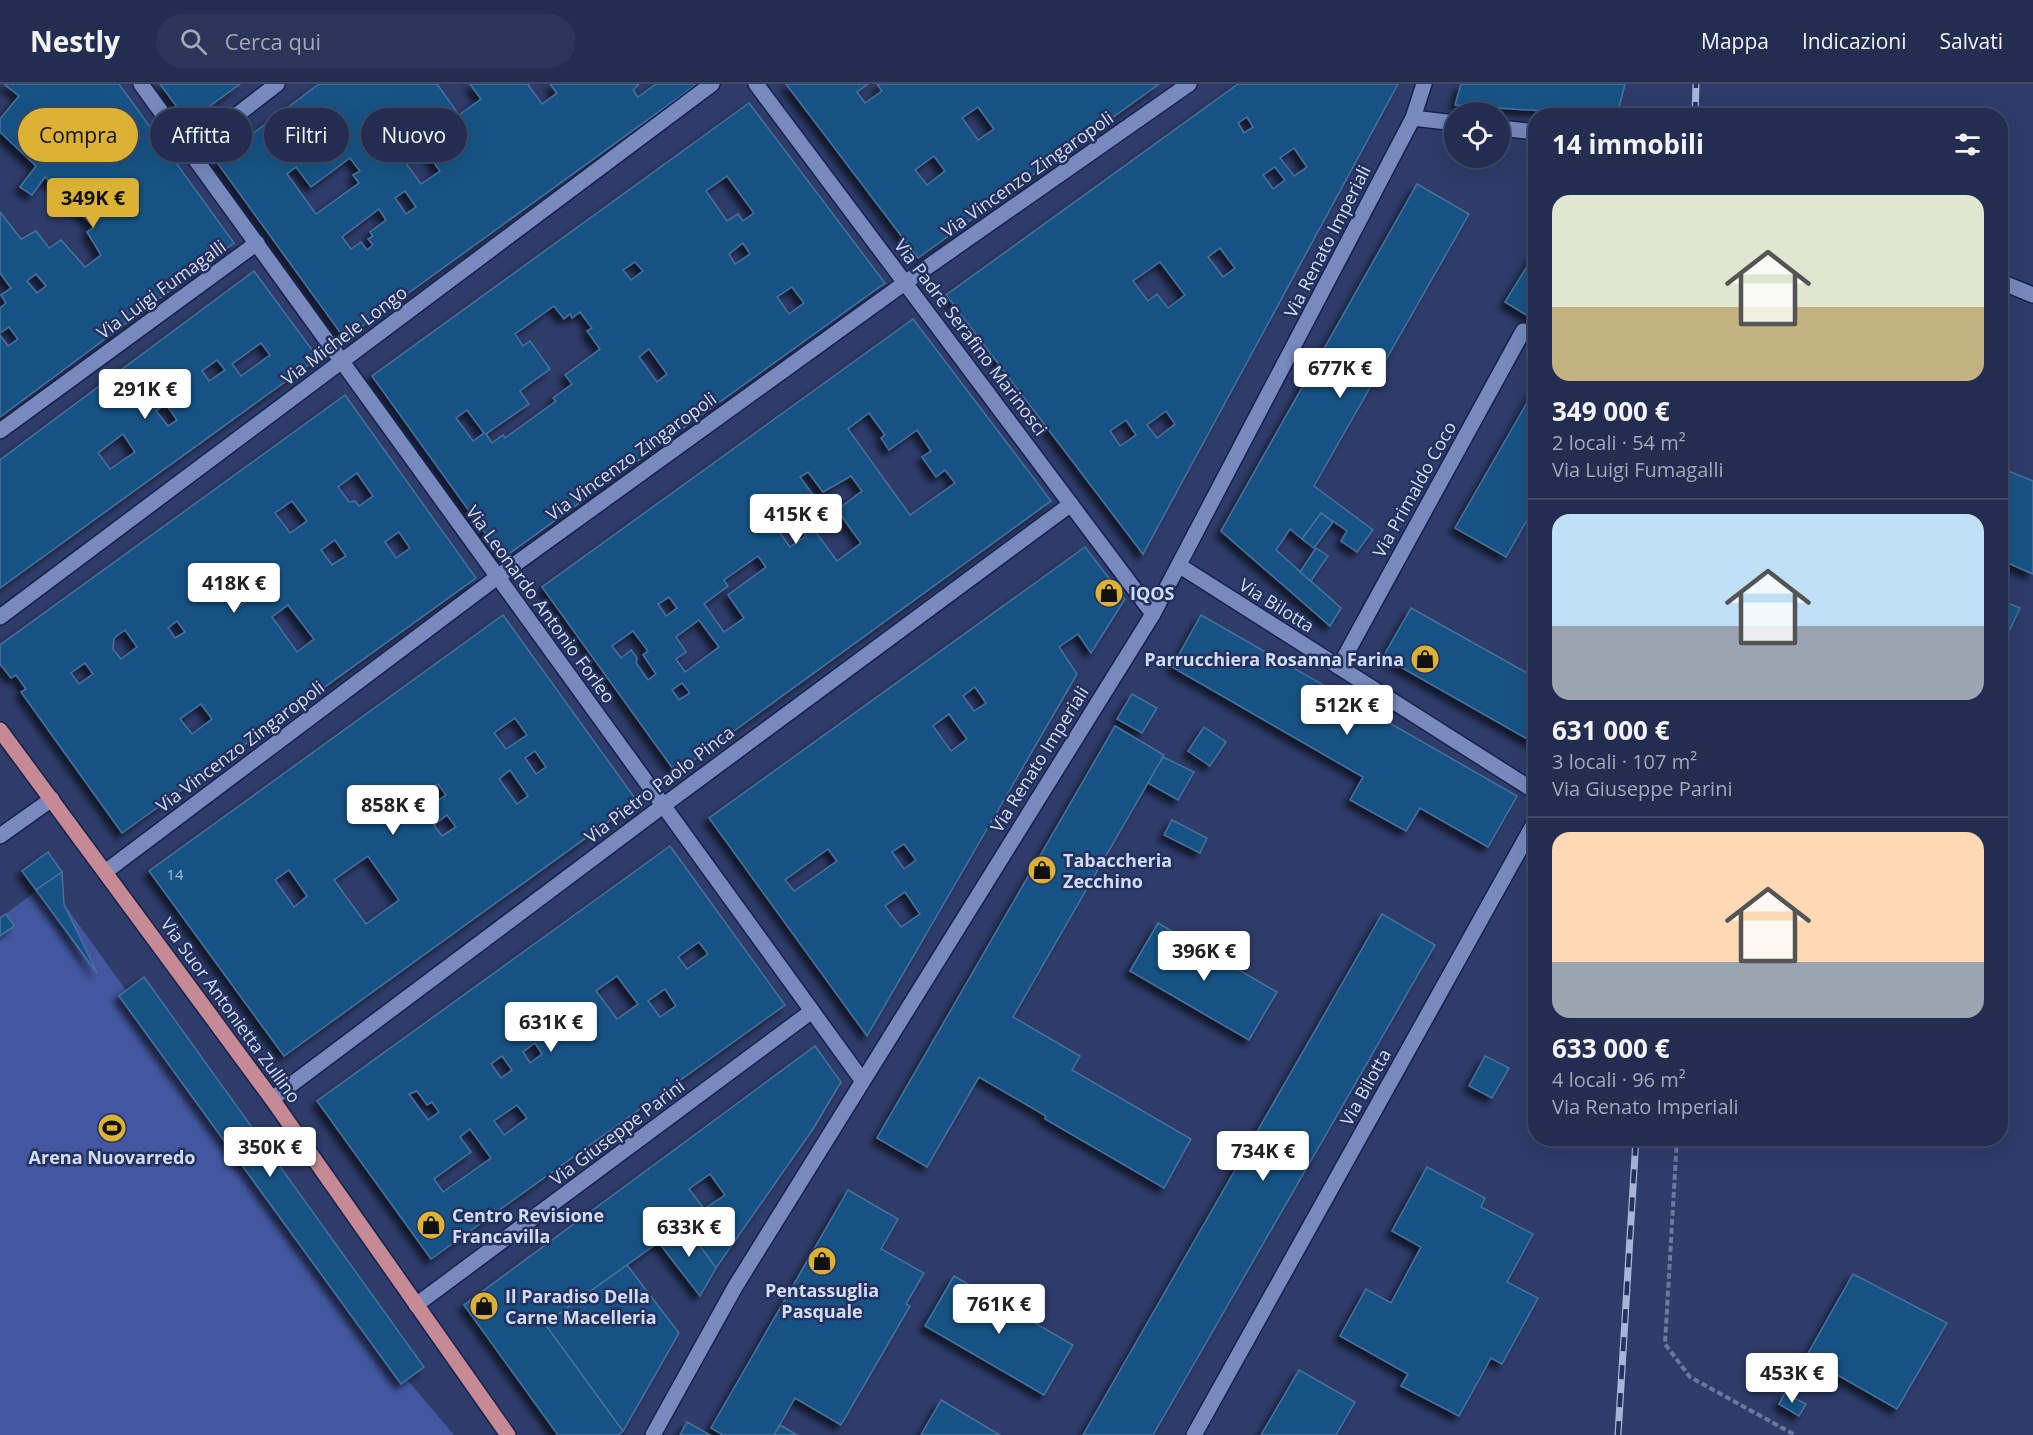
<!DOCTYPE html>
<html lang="it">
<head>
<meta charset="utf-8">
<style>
  body { margin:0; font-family:"Open Sans",sans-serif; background:#2a3557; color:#f1f3f6; height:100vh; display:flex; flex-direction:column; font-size:22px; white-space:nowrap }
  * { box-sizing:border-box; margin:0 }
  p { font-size:20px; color:#a2a8b7 }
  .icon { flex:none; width:33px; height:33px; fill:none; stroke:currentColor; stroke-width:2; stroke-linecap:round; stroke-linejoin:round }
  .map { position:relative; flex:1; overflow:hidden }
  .panel { position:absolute; left:1528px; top:24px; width:480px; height:1038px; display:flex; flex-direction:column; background:#222d50; border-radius:24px; box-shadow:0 6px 24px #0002,0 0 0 2px #3f4967 }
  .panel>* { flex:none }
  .guide { position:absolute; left:18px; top:24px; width:570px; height:54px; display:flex; gap:12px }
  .controls { position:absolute; left:1444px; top:18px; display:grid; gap:12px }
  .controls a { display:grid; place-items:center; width:66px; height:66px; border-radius:50%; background:#222d50; box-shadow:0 6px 24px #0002,0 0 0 2px #3f4967; font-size:30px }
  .price { position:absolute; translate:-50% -51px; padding:0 14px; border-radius:6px; background:#fff; color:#222; font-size:20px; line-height:39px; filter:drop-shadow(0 2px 3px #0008) }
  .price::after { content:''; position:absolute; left:50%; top:36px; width:18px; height:14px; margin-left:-9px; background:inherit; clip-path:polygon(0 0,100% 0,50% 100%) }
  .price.current { background:#dbb233; color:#111 }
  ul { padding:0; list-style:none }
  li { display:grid; align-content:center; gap:12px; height:318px; padding:0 24px }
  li+li { border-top:2px solid #3f4967 }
  li span { display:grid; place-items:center; height:186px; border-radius:18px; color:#555 }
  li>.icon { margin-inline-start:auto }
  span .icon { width:108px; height:108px; fill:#fffc; stroke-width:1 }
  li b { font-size:26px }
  h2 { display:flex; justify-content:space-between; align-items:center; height:72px; padding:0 24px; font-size:26px }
  .tag { padding:0 21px; border-radius:27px; background:#222d50; box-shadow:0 6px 24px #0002,0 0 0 2px #3f4967; font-size:21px; line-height:54px }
  .tag.current { background:#dbb233; color:#111 }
  header { display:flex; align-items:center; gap:36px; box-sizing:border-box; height:84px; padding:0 30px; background:#222d50; border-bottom:2px solid #3f4967 }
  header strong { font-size:28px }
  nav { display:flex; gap:33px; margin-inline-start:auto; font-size:21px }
  .search { width:420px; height:54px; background:#2a3557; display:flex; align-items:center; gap:15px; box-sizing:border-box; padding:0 21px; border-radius:33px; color:#a2a8b7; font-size:22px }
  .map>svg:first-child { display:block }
  .green { fill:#4357a0 }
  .building { fill:#195284; stroke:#47709b; stroke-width:1.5; fill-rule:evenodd; filter:url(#shadow) }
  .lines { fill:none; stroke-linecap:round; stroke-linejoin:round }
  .minor-casing { stroke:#16214d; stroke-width:18 }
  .major-casing { stroke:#16214d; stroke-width:18 }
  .path { stroke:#6a779e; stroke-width:4; stroke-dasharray:6 3; stroke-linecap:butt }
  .minor { stroke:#7789bd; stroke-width:15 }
  .major { stroke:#c68a95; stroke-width:15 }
  .rail-casing { stroke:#a9b5d6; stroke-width:7 }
  .rail { stroke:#24315e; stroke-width:4.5; stroke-dasharray:14; stroke-linecap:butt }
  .labels { text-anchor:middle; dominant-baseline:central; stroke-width:5; stroke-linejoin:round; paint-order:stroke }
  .number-label { font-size:15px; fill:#a4badc }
  .street-label { font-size:18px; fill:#d2ddf9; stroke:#24315e }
  .poi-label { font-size:18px; font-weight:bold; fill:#d2ddf9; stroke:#24315e; text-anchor:start }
</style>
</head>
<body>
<header>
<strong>Nestly</strong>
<div class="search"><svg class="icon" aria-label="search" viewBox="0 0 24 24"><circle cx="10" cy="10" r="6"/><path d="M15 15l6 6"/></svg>Cerca qui</div>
<nav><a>Mappa</a><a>Indicazioni</a><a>Salvati</a></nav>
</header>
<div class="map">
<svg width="2033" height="1351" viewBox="0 0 2033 1351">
  <defs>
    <filter id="shadow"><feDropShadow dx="-5.5" dy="5.5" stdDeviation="3" flood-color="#0009"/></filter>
  </defs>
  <rect width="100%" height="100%" fill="#2e3c6a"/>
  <!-- green -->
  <polygon class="green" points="62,788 64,820 398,1285 454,1351 0,1351 0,834"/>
  <!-- building -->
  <g class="building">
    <path d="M4,0h115l115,159 -234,174v-82l8,11 10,-7 -9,-12 -9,6v-25l6,-5 -5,-8 10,-7 -11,-15v-61l21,27 15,-8 13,17 12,-8 24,27 16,-12 -14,-23 7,-5 -49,-50 -13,18 -12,-8 16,-21 -36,-34v-13l19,-23zM36,190l10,12 -9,7 -10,-12z"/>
    <polygon points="160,0 240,0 188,38"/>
    <path d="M319,0h118l22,31 22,-16 -11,-15h60l-2,1 14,19 15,-11 -7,-9h89l-6,6 5,7 18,-13h41l-352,255 -129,-178zM412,32l7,10 -20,15 -7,-10zM424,65l16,22 -19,13 -16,-22zM350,74l10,13 -7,4 6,8 -43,31 -29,-40 9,-7 15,20zM405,107l11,16 -10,7 -11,-16zM379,125l7,11 -16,12 3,4 -5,3 5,6 -6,5 -6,-8 -10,7 -9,-12z"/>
    <path d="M786,0h82l-11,8 8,11 17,-12 -5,-7h282l-241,174zM978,23l16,22 -16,11 -16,-22zM934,72l11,15 -18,14 -12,-15z"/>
    <path d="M1238,0h160l-255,470 -197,-259zM1247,33l6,10 -9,6 -6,-10zM1294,64l13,19 -13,9 -14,-18zM1275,83l10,13 -12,9 -10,-14zM1220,164l15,20 -12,9 -15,-20zM1160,178l25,33 -17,13 -11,-14 -9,7 -15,-20zM1166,327l9,13 -18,14 -10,-13zM1126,336l10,15 -16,11 -10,-15z"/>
    <polygon points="1461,0 1625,0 1617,32 1455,21"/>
    <path d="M749,19l136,180 -382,275 -131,-182zM727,92l27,37 -11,8 -5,-7 -11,7 -21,-30zM743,159l7,11 -15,10 -6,-10zM635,178l8,9 -12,9 -8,-10zM792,203l12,16 -15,11 -12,-17zM554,222l10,13 6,-5 2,4 8,-6 12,16 -5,3 13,18 -35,26 7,9 -19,14 3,3 -51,37 -2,-3 -11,8 -6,-9 43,-30 -9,-13 30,-22 -20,-28 -7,5 -8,-12zM649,265l18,25 -10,8 -18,-25zM467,326l17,23 -11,8 -17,-23z"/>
    <polygon points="1417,100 1469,130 1314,402 1373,446 1357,468 1341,457 1347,447 1321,429 1302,455 1290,445 1276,466 1341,524 1330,542 1221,447"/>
    <polygon points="1536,168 1536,237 1505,218"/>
    <path d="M254,187l64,87 -318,230v-128zM261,259l9,12 -29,21 -9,-12zM217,276l8,10 -16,11 -7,-10zM166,320l11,16 -9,6 -12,-15zM123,350l12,18 -25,17 -12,-16z"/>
    <path d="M913,235l138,182 -375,272 -134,-186zM869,329l16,22 -4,3 8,12 28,-20 14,21 -9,6 14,20 9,-7 10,13 -45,32 -62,-86zM808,388l15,20 28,-16 11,15 -25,19 24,33 -24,18 -22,-30 16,-11 -31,-43zM793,434l13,18 -16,11 -13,-18zM758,472l8,11 -38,28 16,23 -20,14 -20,-28 24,-18 -4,-6zM669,513l8,11 -11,8 -8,-12zM699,536l20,27 -34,25 -9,-13 10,-7 -10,-15zM633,547l15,20 -5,4 13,19 -8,6 -12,-17 1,-5 -6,-8 -10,8 -9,-12zM682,599l8,10 -11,7 -7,-10z"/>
    <polygon points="1536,303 1536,420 1506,473 1455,444"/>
    <path d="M345,311l131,183 -354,255 -101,-141 5,-3 -10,-14 -5,3 -11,-14v-19zM357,389l16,23 -14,10 -4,-5 -6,1 -11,-15zM292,417l15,20 -17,12 -15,-20zM399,448l11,16 -14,10 -11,-16zM335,456l11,16 -14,9 -11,-15zM258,491l9,11 -29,21 -8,-11zM288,521l26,34 -17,13 -25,-35zM177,537l8,11 -10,6 -7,-10zM125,546l12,17 -16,12 -8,-10 1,-11zM85,579l8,11 -14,10 -8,-11zM201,620l11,15 -20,15 -12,-15z"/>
    <polygon points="2001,384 2033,397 2033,490 2001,476"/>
    <polygon points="1321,429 1333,438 1314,464 1302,455"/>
    <path d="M1085,463l40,52 -34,54 -13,-19 -19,13 18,27 -210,362 -158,-218zM975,603l11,16 -12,8 -11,-15zM949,630l18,25 -16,12 -18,-25zM904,760l12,16 -12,9 -12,-17zM828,765l9,12 -43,30 -9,-11zM905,808l15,22 -19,13 -16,-21z"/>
    <polygon points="1316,464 1328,472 1311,497 1300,488"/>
    <polygon points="2001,516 2020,524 2001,565"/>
    <polygon points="1411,524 1536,594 1536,660 1383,573"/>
    <path d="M503,531l134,186 -353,255 -135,-185zM515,634l12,17 -21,14 -12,-16zM535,667l11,16 -10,7 -11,-16zM510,686l18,26 -11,8 -18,-25zM438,700l8,11 -19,13 -8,-11zM399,717l9,13 -9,6 -9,-13zM447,731l9,12 -14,9 -8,-11zM368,772l31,44 -33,24 -32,-44zM289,786l18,26 -13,11 -19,-27z"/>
    <polygon points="1201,531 1517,712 1488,763 1420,724 1406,747 1350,716 1363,693 1172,583"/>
    <polygon points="1132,610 1157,624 1142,649 1117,635"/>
    <polygon points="1115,642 1164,671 1013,933 1080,972 1072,986 1191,1055 1164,1104 1045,1035 1046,1032 979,993 927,1083 877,1054"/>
    <polygon points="1204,643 1226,658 1210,682 1188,667"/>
    <polygon points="1163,673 1194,688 1178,716 1148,699"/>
    <polygon points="1172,736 1207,754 1200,769 1164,751"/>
    <path d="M670,762l115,159 -354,254 -114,-158zM699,858l9,12 -21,15 -9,-12zM617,892l21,28 -21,15 -21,-28zM665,905l11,17 -16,11 -12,-16zM583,922l9,13 -12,9 -10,-13zM535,959l7,11 -12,9 -7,-11zM502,972l10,14 -11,8 -10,-14zM417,1007l10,14 5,-3 7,10 -11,8 -19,-26zM517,1021l10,13 -23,17 -10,-14zM470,1045l21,29 -48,34 -9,-13 37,-27 -11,-15z"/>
    <polygon points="48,768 62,788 36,806 22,787"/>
    <polygon points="62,788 64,820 97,889 36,806"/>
    <polygon points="6,830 14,842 0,852 0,834"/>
    <polygon points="1382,830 1435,861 1153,1351 1083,1351"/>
    <polygon points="1158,839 1277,908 1249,956 1130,887"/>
    <polygon points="144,893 424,1283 401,1300 119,912"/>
    <path d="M815,962l26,36 -28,47 -97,139 -32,-44 -139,100 78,107 -5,4h-60l-94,-130zM710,1090l15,21 -21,14 -15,-20z"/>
    <polygon points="1485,972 1509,984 1492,1014 1469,1002"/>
    <polygon points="1427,1083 1485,1114 1481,1123 1533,1150 1507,1198 1538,1214 1502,1280 1491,1274 1459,1332 1401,1302 1408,1290 1340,1252 1366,1205 1391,1219 1421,1163 1392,1147"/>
    <polygon points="848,1106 898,1135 881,1165 924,1189 906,1220 910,1222 841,1341 795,1314 774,1351 723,1351 711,1344"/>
    <polygon points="684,1140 716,1184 700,1212 659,1159"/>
    <polygon points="627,1181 679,1249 623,1347 545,1240"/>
    <polygon points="1853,1190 1947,1239 1897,1325 1806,1273"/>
    <polygon points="954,1192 1073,1261 1044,1311 925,1242"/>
    <polygon points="1299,1286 1355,1318 1336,1351 1261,1351"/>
    <polygon points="1785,1309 1806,1320 1799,1332 1779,1320"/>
    <polygon points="941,1316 1000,1351 921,1351"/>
    <polygon points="687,1338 710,1351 680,1351"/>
    <polygon points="780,1341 797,1351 774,1351"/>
  </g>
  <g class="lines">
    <!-- minor casing -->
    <g class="minor-casing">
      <g id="minor">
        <polyline points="141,0 862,996"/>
        <polyline points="756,0 1153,530"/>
        <polyline points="1413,34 1455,39"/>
        <polyline points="1500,44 1536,48"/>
        <polyline points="190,67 277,0"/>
        <polyline points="2001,198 2033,211"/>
        <polyline points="0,347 257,159"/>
        <polyline points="1180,482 1536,708"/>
        <polyline points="0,533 712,0"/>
        <polyline points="1339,583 1523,247"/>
        <polyline points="0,752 52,715"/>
        <polyline points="105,788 496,494 906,198 1189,0"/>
        <polyline points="272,1015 664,721 1071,420"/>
        <polyline points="416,1221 812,927"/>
        <polyline points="653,1351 735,1203 1153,530 1413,34 1424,0"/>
        <polyline points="1194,1351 1536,736"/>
      </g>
    </g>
    <!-- major casing -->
    <g class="major-casing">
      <polyline id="major" points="0,646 272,1015 508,1351"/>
    </g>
    <!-- path -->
    <polyline class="path" points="1677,1054 1665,1260 1690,1293 1795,1351"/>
    <!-- minor -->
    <use href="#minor" class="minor"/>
    <!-- major -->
    <use href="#major" class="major"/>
    <!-- rail casing -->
    <g class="rail-casing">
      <g id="rail">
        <polyline points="1695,32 1696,0"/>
        <polyline points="1618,1351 1636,1054"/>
      </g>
    </g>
    <!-- rail -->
    <use href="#rail" class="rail"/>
  </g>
  <!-- icons -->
  <defs>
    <g id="shop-disc" transform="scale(1.5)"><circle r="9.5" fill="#dbb233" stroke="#24315e"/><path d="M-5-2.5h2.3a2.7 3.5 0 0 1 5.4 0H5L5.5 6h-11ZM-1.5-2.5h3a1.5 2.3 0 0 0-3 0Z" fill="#111"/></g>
    <g id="stadium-disc" transform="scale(1.5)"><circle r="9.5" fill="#dbb233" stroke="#24315e"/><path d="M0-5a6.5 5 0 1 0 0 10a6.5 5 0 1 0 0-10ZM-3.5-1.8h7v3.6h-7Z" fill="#111"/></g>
  </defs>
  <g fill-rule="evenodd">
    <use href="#shop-disc" x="1109" y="509"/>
    <use href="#shop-disc" x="1425" y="575"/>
    <use href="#shop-disc" x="1042" y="786"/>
    <use href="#stadium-disc" x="112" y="1044"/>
    <use href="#shop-disc" x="431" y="1141"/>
    <use href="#shop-disc" x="822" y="1177"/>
    <use href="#shop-disc" x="484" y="1222"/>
  </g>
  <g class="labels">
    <!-- number labels -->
    <g class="number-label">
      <text x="175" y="790">14</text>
    </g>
    <!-- street labels -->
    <g class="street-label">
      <text transform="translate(1027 90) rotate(-35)">Via Vincenzo Zingaropoli</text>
      <text transform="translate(1327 157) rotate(-63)">Via Renato Imperiali</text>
      <text transform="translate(161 205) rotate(-36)">Via Luigi Fumagalli</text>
      <text transform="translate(344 251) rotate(-37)">Via Michele Longo</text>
      <text transform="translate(971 253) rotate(53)">Via Padre Serafino Marinosci</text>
      <text transform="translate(631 372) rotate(-36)">Via Vincenzo Zingaropoli</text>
      <text transform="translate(1414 405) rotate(-61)">Via Primaldo Coco</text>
      <text transform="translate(541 520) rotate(54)">Via Leonardo Antonio Forleo</text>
      <text transform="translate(1277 521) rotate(32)">Via Bilotta</text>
      <text transform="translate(240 662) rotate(-37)">Via Vincenzo Zingaropoli</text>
      <text transform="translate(1039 675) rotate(-58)">Via Renato Imperiali</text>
      <text transform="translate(659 700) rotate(-37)">Via Pietro Paolo Pinca</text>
      <text transform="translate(231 926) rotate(54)">Via Suor Antonietta Zullino</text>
      <text transform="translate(1365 1003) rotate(-61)">Via Bilotta</text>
      <text transform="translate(617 1048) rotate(-37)">Via Giuseppe Parini</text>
    </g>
    <!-- poi labels -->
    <g class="poi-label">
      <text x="1130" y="509">IQOS</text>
      <text x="1404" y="575" text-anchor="end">Parrucchiera Rosanna Farina</text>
      <text x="1063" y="776">Tabaccheria<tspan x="1063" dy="21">Zecchino</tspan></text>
      <text x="112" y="1073" text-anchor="middle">Arena Nuovarredo</text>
      <text x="452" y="1131">Centro Revisione<tspan x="452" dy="21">Francavilla</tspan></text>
      <text x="822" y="1206" text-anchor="middle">Pentassuglia<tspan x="822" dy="21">Pasquale</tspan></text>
      <text x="505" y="1212">Il Paradiso Della<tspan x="505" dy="21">Carne Macelleria</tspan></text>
    </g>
  </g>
</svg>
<div class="controls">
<a><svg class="icon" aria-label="locate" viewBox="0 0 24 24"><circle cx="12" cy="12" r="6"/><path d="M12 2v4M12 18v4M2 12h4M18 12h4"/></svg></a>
</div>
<b class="price current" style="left:93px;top:145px">349K €</b>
<b class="price" style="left:1340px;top:315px">677K €</b>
<b class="price" style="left:145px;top:336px">291K €</b>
<b class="price" style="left:796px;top:461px">415K €</b>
<b class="price" style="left:234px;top:530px">418K €</b>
<b class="price" style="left:1347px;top:652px">512K €</b>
<b class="price" style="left:393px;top:752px">858K €</b>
<b class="price" style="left:1204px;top:898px">396K €</b>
<b class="price" style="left:551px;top:969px">631K €</b>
<b class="price" style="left:270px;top:1094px">350K €</b>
<b class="price" style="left:1263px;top:1098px">734K €</b>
<b class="price" style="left:689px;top:1174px">633K €</b>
<b class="price" style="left:999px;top:1251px">761K €</b>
<b class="price" style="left:1792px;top:1320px">453K €</b>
<div class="guide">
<a class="tag current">Compra</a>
<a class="tag">Affitta</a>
<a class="tag">Filtri</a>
<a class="tag">Nuovo</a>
</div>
<section class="panel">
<h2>14 immobili<svg class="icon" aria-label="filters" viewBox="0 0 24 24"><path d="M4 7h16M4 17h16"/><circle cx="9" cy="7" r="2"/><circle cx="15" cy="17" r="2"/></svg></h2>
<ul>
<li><span style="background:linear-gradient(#dfe7d0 60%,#c2b280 0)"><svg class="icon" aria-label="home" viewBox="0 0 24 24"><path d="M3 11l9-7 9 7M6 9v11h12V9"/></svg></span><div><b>349 000 €</b><p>2 locali · 54 m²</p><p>Via Luigi Fumagalli</p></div></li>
<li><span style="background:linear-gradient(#bfe0f5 60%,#9aa5b1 0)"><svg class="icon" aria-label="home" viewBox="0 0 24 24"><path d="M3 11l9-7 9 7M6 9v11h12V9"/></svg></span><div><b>631 000 €</b><p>3 locali · 107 m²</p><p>Via Giuseppe Parini</p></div></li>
<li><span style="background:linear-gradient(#ffd9b3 70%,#9aa5b1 0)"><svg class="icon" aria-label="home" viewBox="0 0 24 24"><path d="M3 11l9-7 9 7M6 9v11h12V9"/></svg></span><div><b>633 000 €</b><p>4 locali · 96 m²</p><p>Via Renato Imperiali</p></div></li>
</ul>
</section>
</div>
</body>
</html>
